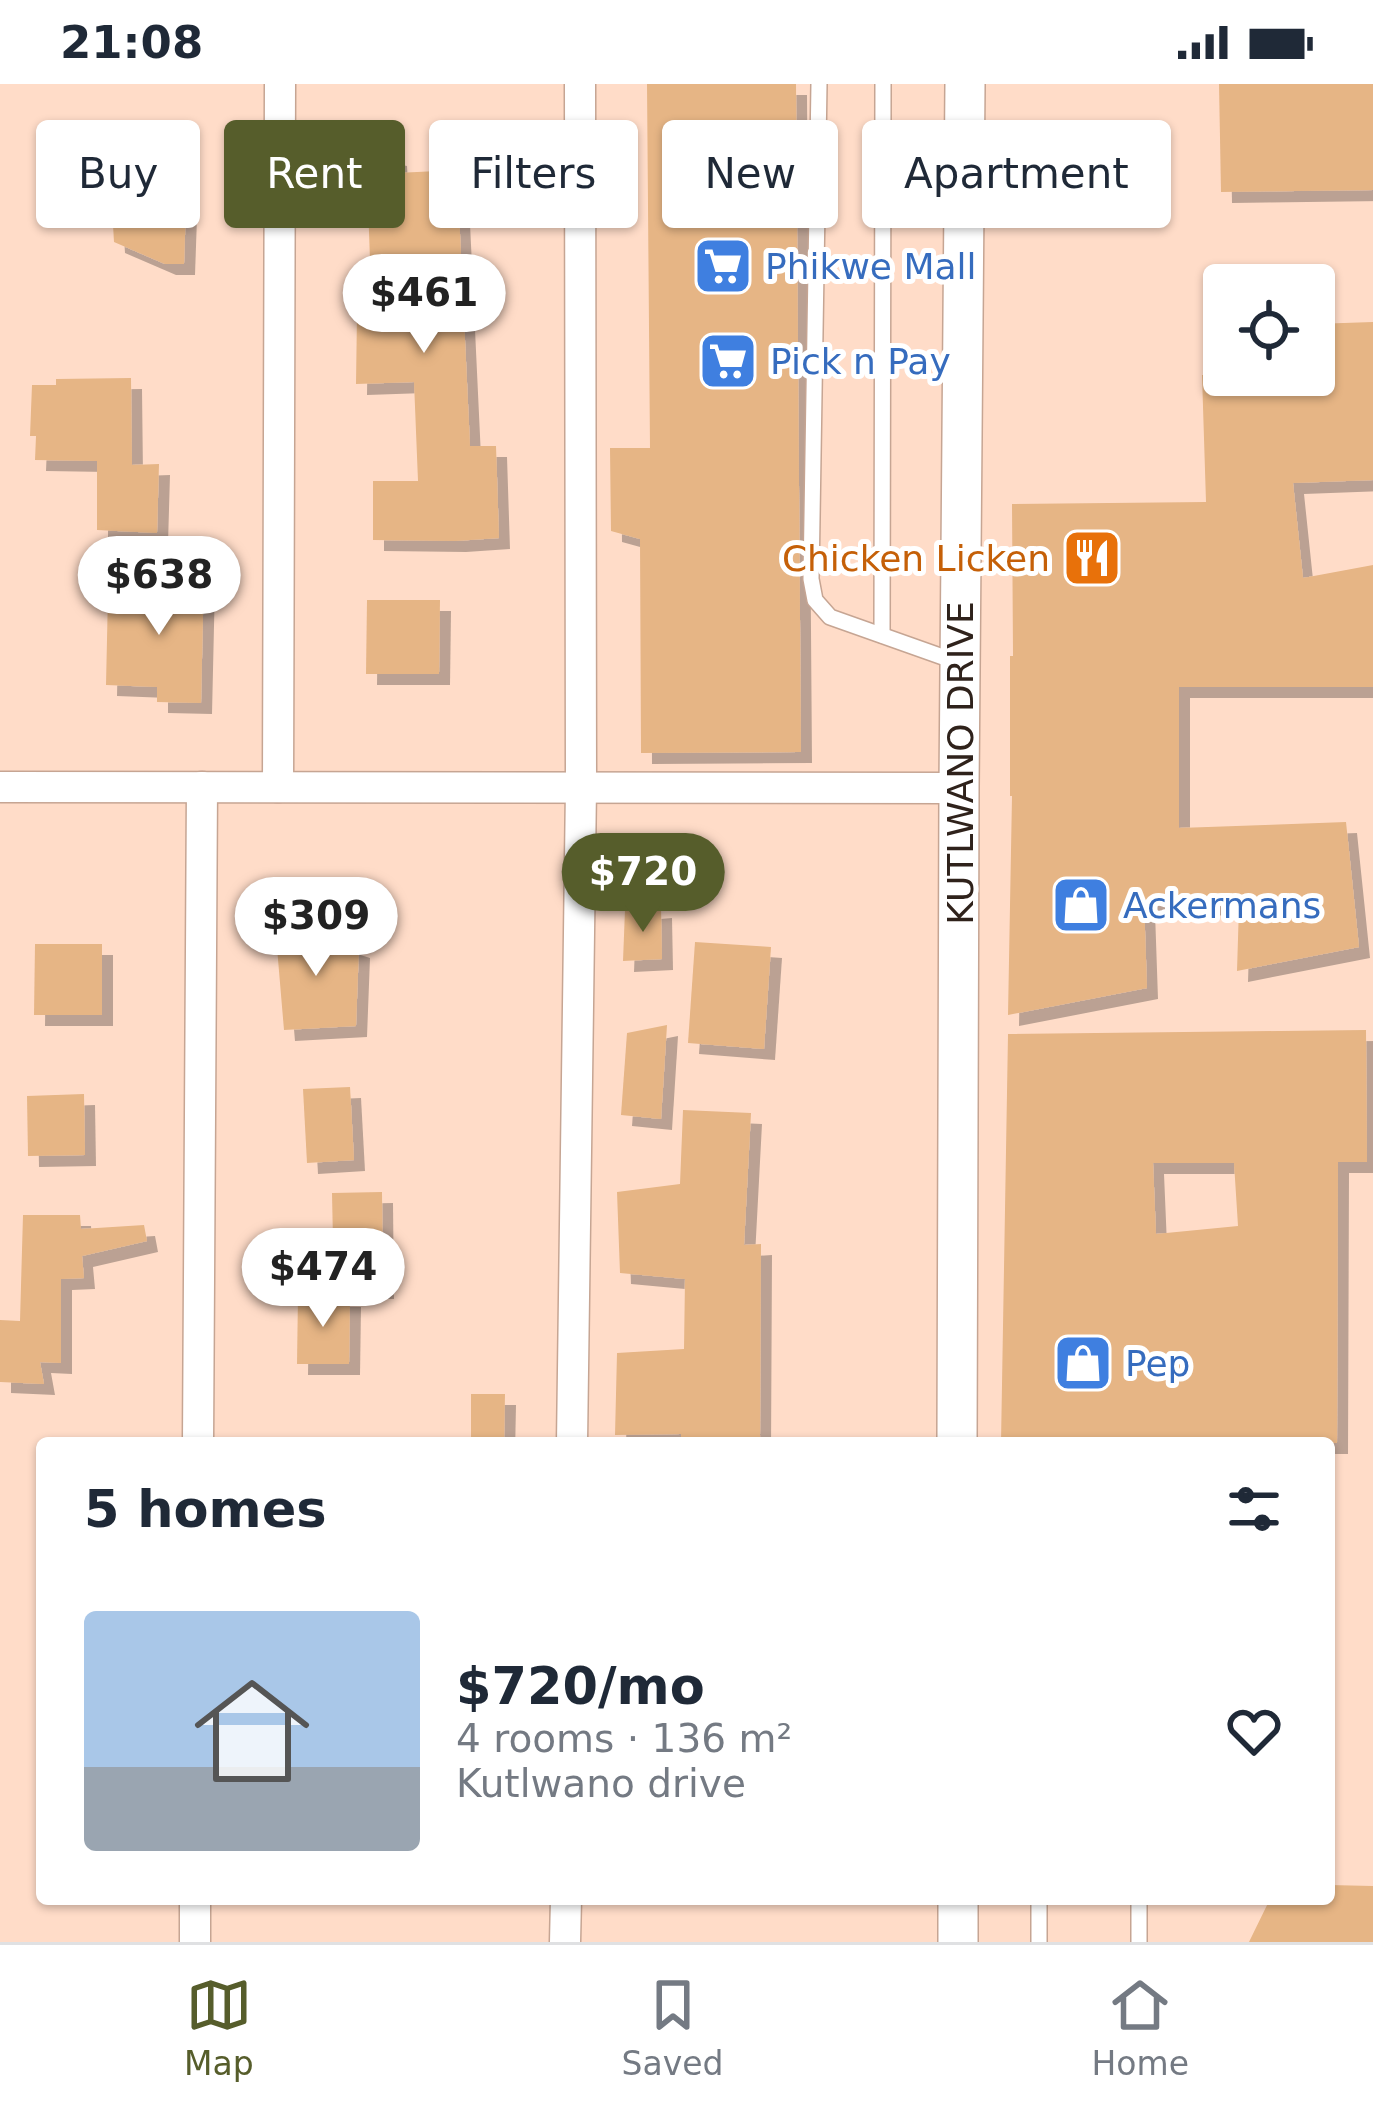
<!DOCTYPE html>
<html lang="en">
<head>
<meta charset="utf-8">
<style>
  body { margin:0; font-family:"DejaVu Sans",sans-serif; background:#f6f6f7; color:#1f2937; height:100vh; display:flex; flex-direction:column; font-size:45px; white-space:nowrap }
  * { box-sizing:border-box; margin:0 }
  p { font-size:39px; color:#747a83 }
  .icon { flex:none; width:66px; height:66px; fill:none; stroke:currentColor; stroke-width:2; stroke-linecap:round; stroke-linejoin:round }
  .map { position:relative; flex:1; overflow:hidden }
  .details { position:absolute; left:36px; top:1353px; width:1299px; height:468px; display:flex; flex-direction:column; background:#fff; border-radius:12px; box-shadow:0 3px 9px #0004 }
  .details>* { flex:none }
  .top-card { position:absolute; left:36px; top:36px; width:1302px; height:108px; display:flex; gap:24px }
  .fabs { position:absolute; left:1203px; top:180px; display:grid; gap:24px }
  .fabs a { display:grid; place-items:center; width:132px; height:132px; border-radius:12px; background:#fff; box-shadow:0 3px 9px #0004; font-size:60px }
  .price { position:absolute; translate:-50% -102px; padding:0 27px; border-radius:42px; background:#fff; color:#222; font-size:39px; line-height:78px; filter:drop-shadow(0 3px 6px #0008) }
  .price::after { content:''; position:absolute; left:50%; top:72px; width:36px; height:27px; margin-left:-18px; background:inherit; clip-path:polygon(0 0,100% 0,50% 100%) }
  .price.active { background:#565d2b; color:#fff }
  ul { padding:0; list-style:none }
  li { display:flex; align-items:center; gap:36px; height:300px; padding:0 48px }
  li+li { border-top:3px solid #e0e1e3 }
  li span { display:grid; place-items:center; flex:none; width:336px; height:240px; border-radius:12px; color:#555 }
  li>.icon { margin-inline-start:auto }
  span .icon { width:144px; height:144px; fill:#fffc; stroke-width:1 }
  li b { font-size:51px }
  h2 { display:flex; justify-content:space-between; align-items:center; height:144px; padding:0 48px; font-size:51px }
  .tag { padding:0 42px; border-radius:12px; background:#fff; box-shadow:0 3px 9px #0004; font-size:42px; line-height:108px }
  .tag.active { background:#565d2b; color:#fff }
  .status { display:flex; justify-content:space-between; align-items:center; height:84px; padding:0 60px; background:#fff; direction:ltr }
  .status svg { height:33px; fill:currentColor }
  .dock { display:flex; justify-content:space-around; align-items:center; height:168px; border-top:3px solid #e0e1e3; background:#fff; font-size:33px; color:#747a83 }
  .dock a { display:grid; justify-items:center; gap:6px }
  .dock .active { color:#565d2b }
  .map>svg:first-child { display:block }
  .building { fill:#e6b585; fill-rule:evenodd; filter:url(#shadow) }
  .lines { fill:none; stroke-linecap:round; stroke-linejoin:round }
  .service-casing { stroke:#c6a593; stroke-width:18 }
  .minor-casing { stroke:#c6a593; stroke-width:33 }
  .tertiary-casing { stroke:#c6a593; stroke-width:42 }
  .service { stroke:#fff; stroke-width:15 }
  .minor { stroke:#fff; stroke-width:30 }
  .tertiary { stroke:#fff; stroke-width:39 }
  .labels { text-anchor:middle; dominant-baseline:central; stroke-width:10; stroke-linejoin:round; paint-order:stroke }
  .shop-label { font-size:36px; fill:#366cbe; stroke:#fff; text-anchor:start }
  .food-label { font-size:36px; fill:#c56008; stroke:#fff; text-anchor:end }
  .street-label { font-size:36px; fill:#2f221b; stroke:#fff }
</style>
</head>
<body>
<div class="status"><b>21:08</b><svg viewBox="0 0 49 12"><path d="M0 12V9h3v3zM5 12V6h3v6zM10 12V3h3v9zM15 12V0h3v12zM26 1h20v11H26zM47 4h2v5h-2z"/></svg></div>
<div class="map">
<svg width="1373" height="1858" viewBox="0 0 1373 1858">
  <defs>
    <filter id="shadow"><feDropShadow dx="11" dy="11" stdDeviation="0" flood-color="#0004"/></filter>
  </defs>
  <rect width="100%" height="100%" fill="#ffdcc8"/>
  <!-- building -->
  <g class="building">
    <polygon points="647,0 796,0 801,668 641,669 640,455 611,447 610,364 650,364"/>
    <polygon points="1219,0 1373,0 1373,106 1221,108"/>
    <polygon points="366,65 396,71 397,89 457,86 470,362 496,362 499,454 455,457 373,456 373,397 418,397 414,298 356,300 357,230 372,231"/>
    <polygon points="188,66 184,180 165,180 114,158 110,89"/>
    <polygon points="1373,238 1373,396 1293,399 1303,494 1373,481 1373,603 1179,603 1179,744 1346,738 1359,863 1237,887 1239,822 1144,817 1147,904 1008,931 1012,712 1010,712 1010,572 1013,572 1012,420 1206,418 1202,291 1314,291 1314,240"/>
    <polygon points="131,294 132,381 159,380 157,449 97,446 97,377 35,376 36,352 30,352 32,301 56,301 56,295"/>
    <polygon points="160,486 204,487 201,619 157,618 157,603 106,601 108,510 159,511"/>
    <polygon points="367,516 440,516 439,590 366,590"/>
    <polygon points="661,823 662,875 623,877 625,826"/>
    <polygon points="312,838 312,848 359,863 356,942 284,946 275,840"/>
    <polygon points="695,858 771,863 764,965 688,959"/>
    <polygon points="35,860 102,860 102,931 34,931"/>
    <polygon points="667,941 661,1035 621,1031 627,949"/>
    <path d="M1366,946l1,132h-29l-1,281h-336l7,-409zM1153,1079h81l4,63 -82,8z"/>
    <polygon points="350,1003 354,1076 307,1079 303,1005"/>
    <polygon points="84,1010 85,1071 28,1072 27,1012"/>
    <polygon points="683,1026 751,1029 744,1161 761,1160 760,1359 681,1359 681,1350 615,1351 617,1269 684,1265 685,1195 620,1189 617,1108 680,1100"/>
    <polygon points="382,1108 383,1204 334,1204 332,1109"/>
    <polygon points="23,1131 80,1131 81,1145 144,1141 147,1157 82,1172 84,1194 61,1195 61,1279 40,1278 44,1300 0,1298 0,1236 20,1237"/>
    <polygon points="298,1211 350,1212 349,1280 297,1280"/>
    <polygon points="471,1310 505,1310 504,1359 471,1359"/>
    <polygon points="1329,1801 1373,1802 1373,1858 1249,1858 1270,1815 1329,1815"/>
  </g>
  <g class="lines">
    <!-- service casing -->
    <g class="service-casing">
      <g id="service">
        <polyline points="819,0 811,495 815,516 830,533 957,578"/>
        <polyline points="882,551 883,0"/>
        <polyline points="1039,1815 1039,1858"/>
        <polyline points="1139,1858 1139,1815"/>
      </g>
    </g>
    <!-- minor casing -->
    <g class="minor-casing">
      <g id="minor">
        <polyline points="0,703 959,704"/>
        <polyline points="278,703 280,0"/>
        <polyline points="198,1359 202,703"/>
        <polyline points="572,1359 581,703 580,0"/>
        <polyline points="195,1858 195,1815"/>
        <polyline points="565,1858 566,1815"/>
      </g>
    </g>
    <!-- tertiary casing -->
    <g class="tertiary-casing">
      <g id="tertiary">
        <polyline points="957,1359 959,704 965,0"/>
        <polyline points="958,1815 958,1858"/>
      </g>
    </g>
    <!-- service -->
    <use href="#service" class="service"/>
    <!-- minor -->
    <use href="#minor" class="minor"/>
    <!-- tertiary -->
    <use href="#tertiary" class="tertiary"/>
  </g>
  <!-- icons -->
  <defs>
    <g id="supermarket-square" transform="scale(3)"><rect x="-9" y="-9" width="18" height="18" rx="4" fill="#3f7fe0" stroke="#fff"/><path d="M-6-5.5h2.5l.6 2H6L4.5 2H-2.5L-4.4-4H-6ZM-1.5 3.2a1.3 1.3 0 1 0 .1 0ZM3 3.2a1.3 1.3 0 1 0 .1 0Z" fill="#fff"/></g>
    <g id="restaurant-square" transform="scale(3)"><rect x="-9" y="-9" width="18" height="18" rx="4" fill="#e8710a" stroke="#fff"/><path d="M-5-6h1v4h1v-4h1v4h1v-4h1v5L-1.5 .5V6h-2V.5L-5-1ZM5-6V6H3V1.5H1.5Q1.5-4 5-6Z" fill="#fff"/></g>
    <g id="shop-square" transform="scale(3)"><rect x="-9" y="-9" width="18" height="18" rx="4" fill="#3f7fe0" stroke="#fff"/><path d="M-5-2.5h2.3a2.7 3.5 0 0 1 5.4 0H5L5.5 6h-11ZM-1.5-2.5h3a1.5 2.3 0 0 0-3 0Z" fill="#fff"/></g>
  </defs>
  <g fill-rule="evenodd">
    <use href="#supermarket-square" x="723" y="182"/>
    <use href="#supermarket-square" x="728" y="277"/>
    <use href="#restaurant-square" x="1092" y="474"/>
    <use href="#shop-square" x="1081" y="821"/>
    <use href="#shop-square" x="1083" y="1279"/>
  </g>
  <g class="labels">
    <!-- shop labels -->
    <g class="shop-label">
      <text x="765" y="182">Phikwe Mall</text>
      <text x="770" y="277">Pick n Pay</text>
      <text x="1123" y="821">Ackermans</text>
      <text x="1125" y="1279">Pep</text>
    </g>
    <!-- food labels -->
    <g class="food-label">
      <text x="1050" y="474">Chicken Licken</text>
    </g>
    <!-- street labels -->
    <g class="street-label">
      <text transform="translate(960 679) rotate(-90)">KUTLWANO DRIVE</text>
    </g>
  </g>
</svg>
<div class="fabs">
<a><svg class="icon" aria-label="locate" viewBox="0 0 24 24"><circle cx="12" cy="12" r="6"/><path d="M12 2v4M12 18v4M2 12h4M18 12h4"/></svg></a>
</div>
<b class="price" style="left:424px;top:272px">$461</b>
<b class="price" style="left:159px;top:554px">$638</b>
<b class="price active" style="left:643px;top:851px">$720</b>
<b class="price" style="left:316px;top:895px">$309</b>
<b class="price" style="left:323px;top:1246px">$474</b>
<div class="top-card">
<a class="tag">Buy</a>
<a class="tag active">Rent</a>
<a class="tag">Filters</a>
<a class="tag">New</a>
<a class="tag">Apartment</a>
</div>
<section class="details">
<h2>5 homes<svg class="icon" aria-label="filters" viewBox="0 0 24 24"><path d="M4 7h16M4 17h16"/><circle cx="9" cy="7" r="2"/><circle cx="15" cy="17" r="2"/></svg></h2>
<ul>
<li><span style="background:linear-gradient(#a9c7e8 65%,#9aa5b1 0)"><svg class="icon" aria-label="home" viewBox="0 0 24 24"><path d="M3 11l9-7 9 7M6 9v11h12V9"/></svg></span><div><b>$720/mo</b><p>4 rooms · 136 m²</p><p>Kutlwano drive</p></div><svg class="icon" aria-label="heart" viewBox="0 0 24 24"><path d="M12 20l-8-8c-3-5 5-10 8-4 3-6 11-1 8 4z"/></svg></li>
</ul>
</section>
</div>
<nav class="dock">
<a class="active"><svg class="icon" aria-label="map" viewBox="0 0 24 24"><path d="M3 6l6-2 6 2 6-2v14l-6 2-6-2-6 2zM9 4v14M15 6v14"/></svg>Map</a>
<a><svg class="icon" aria-label="saved" viewBox="0 0 24 24"><path d="M7 4h10v16l-5-4-5 4z"/></svg>Saved</a>
<a><svg class="icon" aria-label="home" viewBox="0 0 24 24"><path d="M3 11l9-7 9 7M6 9v11h12V9"/></svg>Home</a>
</nav>
</body>
</html>
